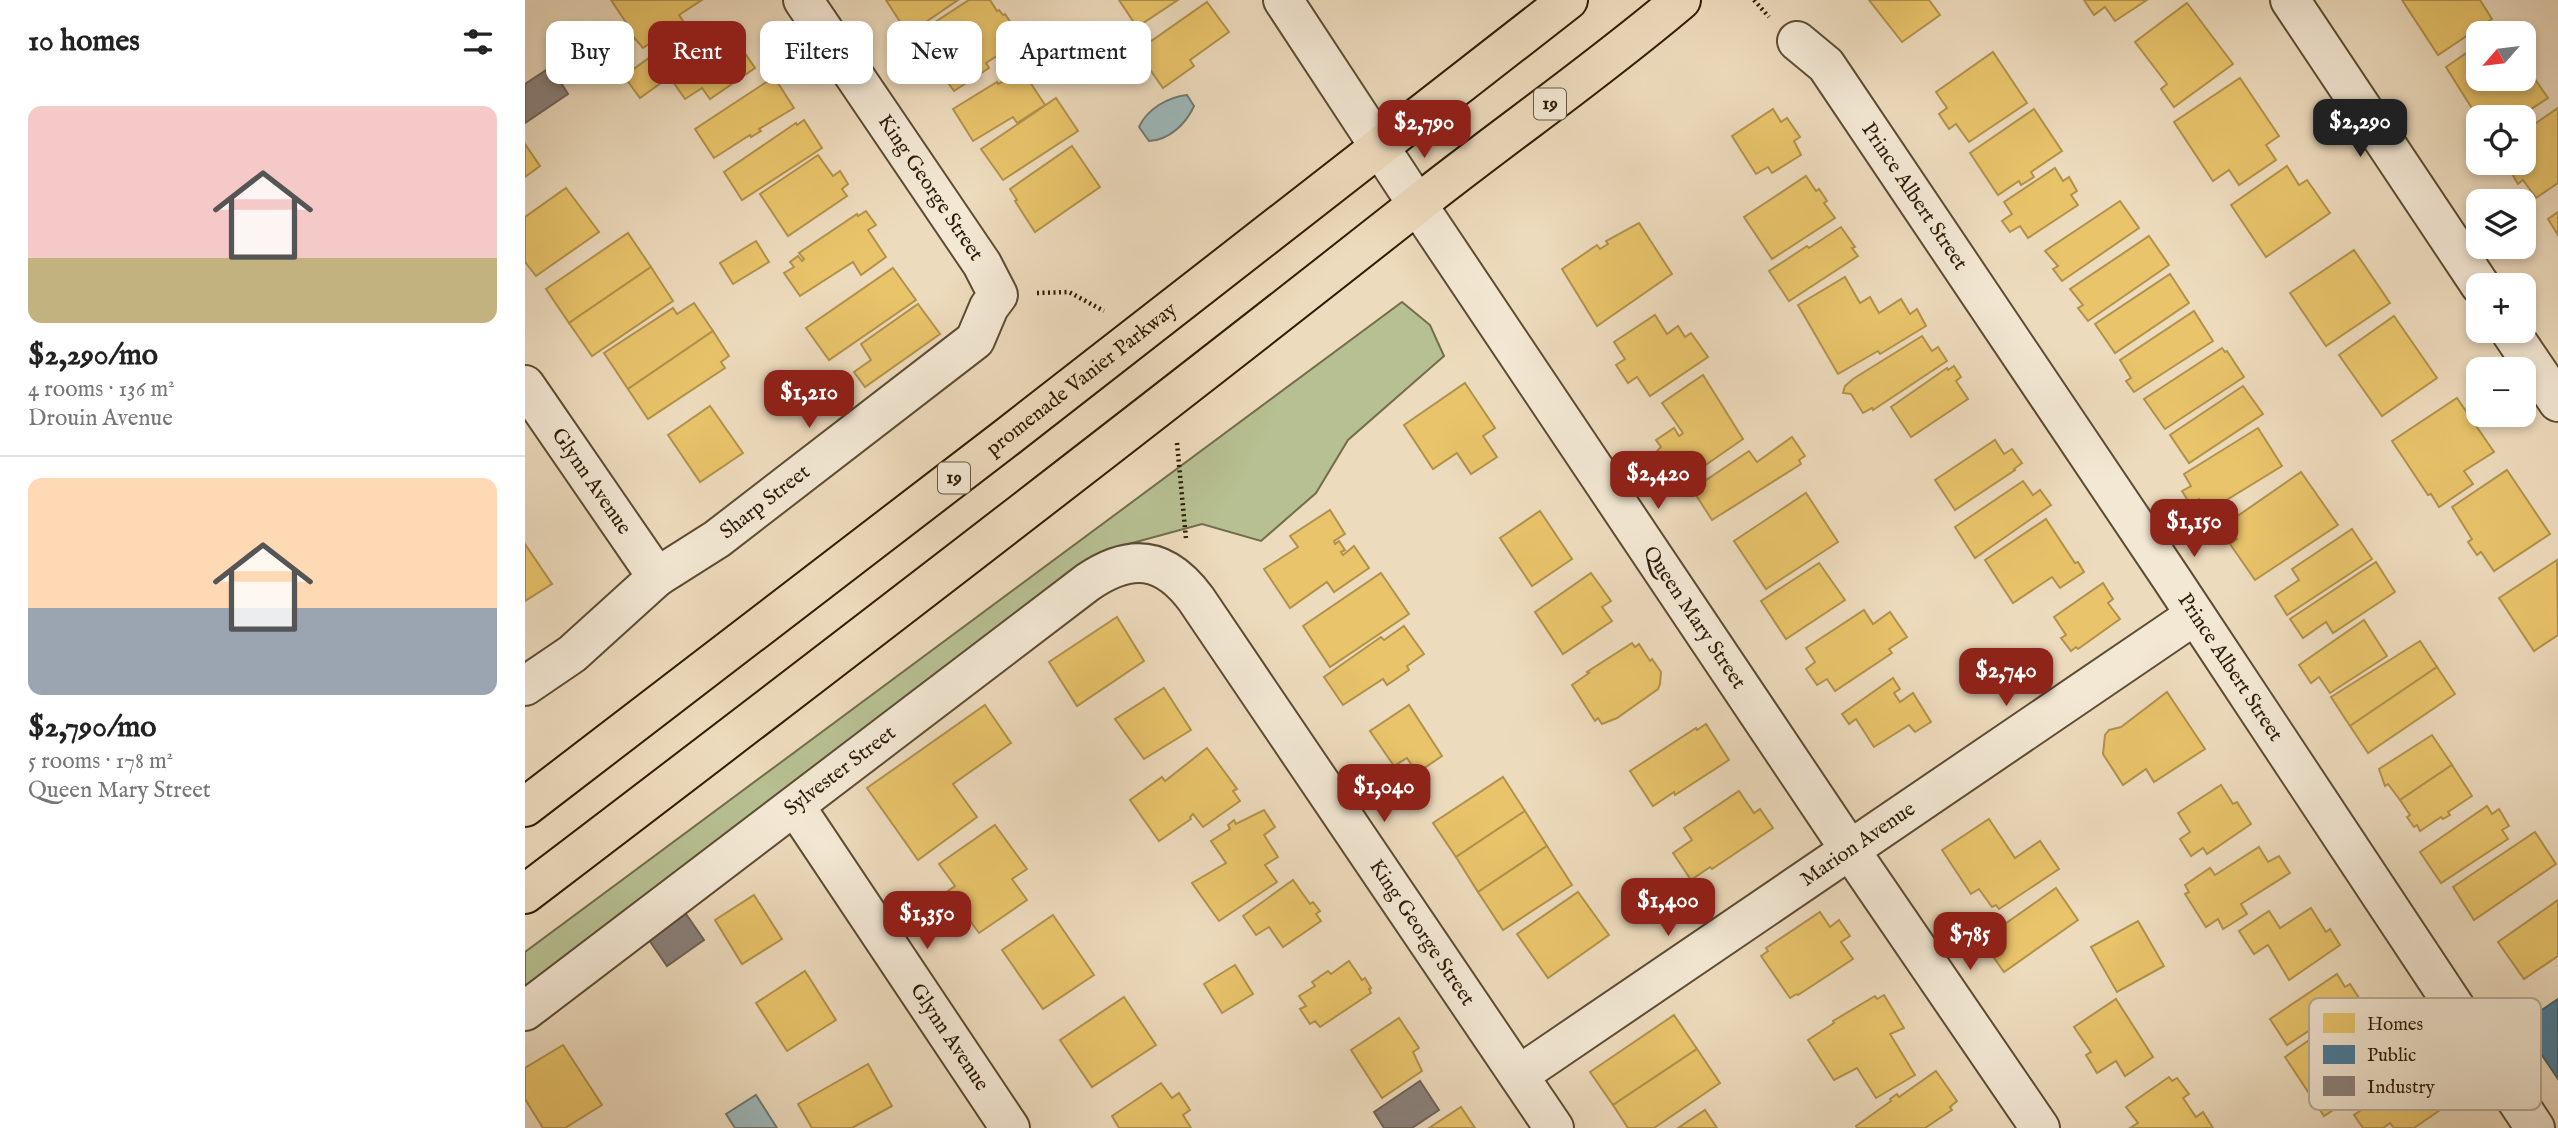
<!DOCTYPE html>
<html lang="en">
<head>
<meta charset="utf-8">
<style>
  body { margin:0; font-family:"IM FELL English",serif; background:#f2f2f2; color:#222; height:100vh; display:flex; flex-direction:column; font-size:26px; white-space:nowrap }
  * { box-sizing:border-box; margin:0 }
  p { font-size:23px; color:#767676 }
  .icon { flex:none; width:38px; height:38px; fill:none; stroke:currentColor; stroke-width:2; stroke-linecap:round; stroke-linejoin:round }
  .map { position:relative; flex:1; overflow:hidden }
  .panel { display:flex; flex-direction:column; background:#fff; width:525px }
  .panel>* { flex:none }
  .guide { position:absolute; left:21px; top:21px; width:665px; height:63px; display:flex; gap:14px }
  .needle { width:46px; rotate:242deg }
  .tools { position:absolute; left:1941px; top:21px; display:grid; gap:14px }
  .tools a { display:grid; place-items:center; width:70px; height:70px; border-radius:14px; background:#fff; box-shadow:0 4px 10px #0003; font-size:35px }
  .price { position:absolute; translate:-50% -60px; padding:0 16px; border-radius:14px; background:#8f2418; color:#fff; font-size:23px; line-height:46px; filter:drop-shadow(0 2px 4px #0008) }
  .price::after { content:''; position:absolute; left:50%; top:42px; width:21px; height:16px; margin-left:-10px; background:inherit; clip-path:polygon(0 0,100% 0,50% 100%) }
  .price.selected { background:#222; color:#fff }
  ul { padding:0; list-style:none }
  li { display:grid; align-content:center; gap:14px; height:371px; padding:0 28px }
  li+li { border-top:2px solid #e0e0e0 }
  li span { display:grid; place-items:center; height:217px; border-radius:14px; color:#555 }
  li>.icon { margin-inline-start:auto }
  span .icon { width:126px; height:126px; fill:#fffc; stroke-width:1 }
  li b { font-size:30px }
  h2 { display:flex; justify-content:space-between; align-items:center; height:84px; padding:0 28px; font-size:30px }
  .chip { padding:0 24px; border-radius:14px; background:#fff; box-shadow:0 4px 10px #0003; font-size:24px; line-height:63px }
  .chip.selected { background:#8f2418; color:#fff }
  main { display:flex; flex:1; min-height:0 }
  .map>svg:first-child { display:block }
  .green { fill:#b7c092; stroke:#726e4b; stroke-width:2 }
  .water { fill:#9db8bb; stroke:#707a72; stroke-width:2 }
  .homes { fill:#e9c46a; stroke:#b1924b; stroke-width:2 }
  .public { fill:#457b9d; stroke:#3e5e6f; stroke-width:2 }
  .industry { fill:#8a817c; stroke:#6e6358; stroke-width:2 }
  .lines { fill:none; stroke-linecap:round; stroke-linejoin:round }
  .minor-casing { stroke:#5d4c32; stroke-width:42 }
  .primary-casing { stroke:#2d1c04; stroke-width:42 }
  .path { stroke:#2d1c04; stroke-width:4.5; stroke-dasharray:2 3.5; stroke-linecap:butt }
  .minor { stroke:#f3e8d4; stroke-width:38 }
  .primary { stroke:#eddbbd; stroke-width:38 }
  .labels { text-anchor:middle; dominant-baseline:central; stroke-width:7; stroke-linejoin:round; paint-order:stroke }
  .shield { fill:#f3e8d4; stroke:#685942; stroke-width:2 }
  .shield-label { font-size:19px; font-weight:bold; fill:#2d1c04 }
  .street-label { font-size:21px; fill:#2d1c04; stroke:#f3e8d4 }
  .key { fill:#f3e8d4; stroke:#b8ab96; stroke-width:2 }
  .key-label { font-size:19px; fill:#2d1c04 }
</style>
</head>
<body>
<main>
<section class="panel">
<h2>10 homes<svg class="icon" aria-label="filters" viewBox="0 0 24 24"><path d="M4 7h16M4 17h16"/><circle cx="9" cy="7" r="2"/><circle cx="15" cy="17" r="2"/></svg></h2>
<ul>
<li><span style="background:linear-gradient(#f6c9c9 70%,#c2b280 0)"><svg class="icon" aria-label="home" viewBox="0 0 24 24"><path d="M3 11l9-7 9 7M6 9v11h12V9"/></svg></span><div><b>$2,290/mo</b><p>4 rooms · 136 m²</p><p>Drouin Avenue</p></div></li>
<li><span style="background:linear-gradient(#ffd9b3 60%,#9aa5b1 0)"><svg class="icon" aria-label="home" viewBox="0 0 24 24"><path d="M3 11l9-7 9 7M6 9v11h12V9"/></svg></span><div><b>$2,790/mo</b><p>5 rooms · 178 m²</p><p>Queen Mary Street</p></div></li>
</ul>
</section>
<div class="map">
<svg width="2033" height="1128" viewBox="0 0 2033 1128">
  <rect width="100%" height="100%" fill="#eddbbd"/>
  <filter id="stains"><feTurbulence type="fractalNoise" baseFrequency=".00286" numOctaves="4"/><feColorMatrix values="0 0 0 0 .2 0 0 0 0 .09 0 0 0 0 .02 0 0 0 .5 -.17"/></filter>
  <radialGradient id="worn" r=".72"><stop offset=".6" stop-color="#630" stop-opacity="0"/><stop offset="1" stop-color="#630" stop-opacity=".3"/></radialGradient>
  <!-- green -->
  <polygon class="green" points="877,302 905,325 919,356 823,440 791,493 736,541 677,524 600,545 0,995 0,952"/>
  <!-- water -->
  <g class="water">
    <path d="M662,95l7,11c-8,18 -25,34 -45,35l-10,-14c8,-18 29,-30 48,-32z"/>
    <polygon points="231,1095 252,1128 210,1128 201,1114"/>
  </g>
  <!-- homes -->
  <g class="homes">
    <polygon points="86,0 177,0 154,15 158,21 118,48 106,34 108,33"/>
    <polygon points="361,0 433,0 383,34"/>
    <polygon points="444,0 465,0 472,11 474,10 478,15 480,14 492,32 490,33 495,41 461,63 464,68 429,91 410,65 405,68 396,55 401,51 390,35"/>
    <polygon points="594,0 653,0 612,27"/>
    <polygon points="1344,0 1404,0 1415,15 1377,42"/>
    <polygon points="1559,0 1622,0 1590,21 1580,7 1569,15"/>
    <polygon points="1877,0 1955,0 1967,19 1913,55"/>
    <polygon points="682,2 704,32 665,60 669,66 638,88 612,51"/>
    <polygon points="1662,3 1708,64 1649,107 1636,89 1642,84 1610,42"/>
    <polygon points="195,28 206,44 211,40 230,68 185,99 177,88 160,99 146,79 164,67 155,55"/>
    <polygon points="1953,45 1953,79 1998,79 1998,62 2023,98 1994,117 1953,118 1921,67"/>
    <polygon points="135,50 151,72 115,98 99,76"/>
    <polygon points="1468,52 1502,103 1444,142 1431,124 1424,129 1414,114 1422,108 1411,92"/>
    <polygon points="497,70 520,105 492,123 488,117 448,141 428,109 472,82 473,84"/>
    <polygon points="249,77 269,108 234,129 236,131 226,137 225,135 189,158 170,129"/>
    <polygon points="1715,78 1754,136 1741,145 1751,160 1714,185 1704,170 1688,181 1649,122"/>
    <polygon points="531,98 553,131 478,180 456,149"/>
    <polygon points="2033,108 2033,183 2011,198 1998,180 1993,184 1986,172 1990,169 1986,163 1998,163 1998,120 2005,127"/>
    <polygon points="1248,109 1256,122 1262,118 1275,137 1269,141 1276,155 1247,173 1243,167 1231,174 1207,136"/>
    <polygon points="1509,109 1537,151 1506,172 1509,177 1496,185 1494,181 1473,195 1445,153"/>
    <polygon points="279,120 297,148 217,200 199,172 271,123 272,125"/>
    <polygon points="0,144 15,166 0,177"/>
    <polygon points="547,146 575,187 510,232 490,201 492,200 485,189"/>
    <polygon points="293,155 308,176 315,171 323,184 317,189 322,196 263,236 235,194"/>
    <polygon points="1762,166 1774,185 1782,180 1805,213 1741,257 1706,205"/>
    <polygon points="1530,168 1538,181 1544,177 1552,191 1546,195 1553,205 1503,238 1495,226 1485,232 1477,221 1487,214 1479,202"/>
    <polygon points="1281,176 1291,191 1294,189 1302,201 1299,203 1310,218 1247,259 1219,217"/>
    <polygon points="41,188 74,232 11,276 0,262 0,217"/>
    <polygon points="1595,201 1614,228 1537,281 1528,269 1533,266 1520,251"/>
    <polygon points="341,211 351,225 343,230 361,257 336,275 328,262 275,296 259,273 269,267 265,262 273,256 277,261 279,259 274,253 332,214 333,216"/>
    <polygon points="2033,212 2033,235 2023,219"/>
    <polygon points="1114,223 1147,274 1072,326 1037,269 1072,245 1075,249 1083,244 1081,241"/>
    <polygon points="1316,227 1330,247 1327,248 1333,256 1264,301 1244,271 1282,246 1284,248"/>
    <polygon points="103,233 126,267 44,323 21,289"/>
    <polygon points="1624,236 1644,265 1563,321 1553,308 1558,305 1545,289"/>
    <polygon points="231,241 244,262 208,284 195,263"/>
    <polygon points="1829,250 1865,303 1801,346 1765,293"/>
    <polygon points="126,267 148,301 67,356 44,323"/>
    <polygon points="368,268 391,300 304,360 281,328"/>
    <polygon points="1645,274 1664,303 1590,353 1570,324"/>
    <polygon points="1320,277 1335,303 1345,297 1354,313 1376,299 1385,314 1392,309 1401,326 1355,354 1353,351 1313,374 1273,305"/>
    <polygon points="169,303 188,331 103,389 79,353 148,308 152,314"/>
    <polygon points="393,304 415,334 340,387 329,372 346,360 336,344"/>
    <polygon points="1669,311 1688,341 1609,392 1601,381 1606,378 1595,360"/>
    <polygon points="1130,315 1142,334 1153,326 1160,337 1166,333 1183,357 1125,396 1112,377 1103,383 1091,365 1100,359 1089,342"/>
    <polygon points="1869,316 1912,378 1857,416 1814,355"/>
    <polygon points="188,331 204,356 196,362 200,368 123,419 103,389"/>
    <polygon points="1397,336 1407,351 1413,347 1422,361 1348,410 1347,408 1338,413 1326,394 1318,393 1320,386 1328,379"/>
    <polygon points="1697,348 1700,352 1702,351 1719,377 1640,429 1619,399"/>
    <polygon points="1429,366 1436,377 1431,381 1443,399 1386,437 1366,407 1422,368 1423,370"/>
    <polygon points="1178,375 1218,439 1166,475 1164,472 1156,477 1147,464 1143,466 1132,451 1136,447 1131,440 1149,428 1154,436 1158,433 1137,403"/>
    <polygon points="940,383 970,428 958,436 972,457 946,474 932,453 908,469 879,425"/>
    <polygon points="1718,386 1738,414 1664,463 1645,435"/>
    <polygon points="1932,398 1969,452 1939,471 1948,484 1914,507 1906,494 1903,495 1867,441"/>
    <polygon points="185,406 218,453 175,482 143,435"/>
    <polygon points="1733,428 1757,466 1682,512 1674,499 1665,504 1657,491 1666,486 1659,474"/>
    <polygon points="1267,437 1280,456 1274,460 1276,464 1187,520 1169,492 1176,487 1174,485 1224,451 1232,462"/>
    <polygon points="1470,440 1479,454 1487,449 1497,463 1489,469 1490,470 1430,510 1410,480"/>
    <polygon points="1982,470 2025,534 1969,571 1956,552 1952,555 1943,542 1947,539 1927,507"/>
    <polygon points="1776,472 1813,525 1730,580 1705,544 1712,539 1701,524"/>
    <polygon points="1498,481 1508,495 1515,490 1526,505 1450,558 1430,527"/>
    <polygon points="1281,493 1313,542 1241,589 1209,541"/>
    <polygon points="805,510 820,534 809,541 810,544 814,541 820,550 816,552 818,555 829,546 844,568 809,592 802,582 765,608 739,569 773,547 765,536"/>
    <polygon points="1015,511 1047,559 1007,586 975,538"/>
    <polygon points="1521,519 1550,563 1553,562 1559,572 1535,588 1527,577 1488,603 1460,560"/>
    <polygon points="1827,529 1847,559 1762,615 1750,596 1774,580 1767,569"/>
    <polygon points="0,544 27,584 0,601"/>
    <polygon points="2032,560 2033,635 2009,651 1974,598"/>
    <polygon points="1851,562 1870,592 1808,633 1801,622 1778,638 1765,619"/>
    <polygon points="1294,563 1320,600 1261,639 1236,601"/>
    <polygon points="856,573 884,614 805,667 778,626"/>
    <polygon points="1066,573 1086,601 1077,607 1087,621 1038,654 1010,612"/>
    <polygon points="1578,583 1588,599 1583,603 1595,619 1553,649 1551,647 1546,651 1536,638 1541,635 1529,617"/>
    <polygon points="1339,610 1348,624 1365,612 1382,637 1364,649 1367,653 1310,691 1302,679 1292,685 1281,669 1290,662 1281,648"/>
    <polygon points="592,617 619,661 552,706 524,662"/>
    <polygon points="1839,620 1862,656 1805,693 1794,677 1786,683 1774,665"/>
    <polygon points="879,626 899,654 882,666 884,670 862,685 858,679 818,705 799,677 856,637 859,640"/>
    <polygon points="1895,641 1912,667 1825,726 1806,697"/>
    <polygon points="1107,643 1110,647 1114,644 1125,661 1127,659 1136,672 1135,684 1133,689 1092,718 1077,724 1073,718 1070,721 1047,685 1064,673 1062,672"/>
    <polygon points="1912,667 1930,694 1843,753 1825,726"/>
    <polygon points="1368,678 1375,689 1369,693 1375,702 1388,693 1406,722 1390,732 1384,725 1349,747 1331,719 1324,724 1317,714"/>
    <polygon points="639,688 666,730 619,759 590,719"/>
    <polygon points="1642,692 1680,749 1629,782 1621,769 1598,785 1578,754 1580,735 1584,730 1596,727"/>
    <polygon points="460,705 486,743 428,784 452,817 393,860 342,788"/>
    <polygon points="884,705 917,756 892,773 882,758 869,766 845,731"/>
    <polygon points="1181,724 1204,760 1150,795 1149,792 1128,806 1105,771 1171,728 1172,730"/>
    <polygon points="1907,735 1927,765 1875,800 1863,784 1860,786 1854,769"/>
    <polygon points="682,748 712,789 708,791 715,801 678,827 668,814 665,817 666,819 634,841 605,800 637,777 640,781"/>
    <polygon points="1927,765 1947,796 1923,812 1925,815 1918,819 1916,817 1895,831 1892,825 1889,827 1882,817 1885,815 1875,800"/>
    <polygon points="978,777 1000,811 931,857 908,823"/>
    <polygon points="1696,785 1708,804 1712,802 1726,824 1682,854 1678,848 1666,856 1655,839 1665,832 1653,813"/>
    <polygon points="1214,791 1229,813 1235,809 1248,828 1187,869 1185,867 1166,880 1148,853 1167,840 1159,828"/>
    <polygon points="1962,806 1967,814 1974,809 1984,826 1977,830 1983,839 1916,883 1895,852"/>
    <polygon points="739,810 750,827 739,835 753,857 740,865 752,882 694,921 667,883 701,863 686,841 705,829 703,825 709,820 711,824"/>
    <polygon points="1000,811 1022,846 953,892 931,857"/>
    <polygon points="1464,819 1490,858 1515,841 1534,869 1474,909 1471,905 1467,907 1454,889 1446,894 1417,850"/>
    <polygon points="470,825 502,869 487,879 502,900 454,933 423,891 430,886 414,864"/>
    <polygon points="2010,832 2031,864 1949,920 1928,887"/>
    <polygon points="1022,846 1047,885 978,930 953,892"/>
    <polygon points="1734,847 1743,862 1754,856 1765,873 1716,904 1722,914 1698,929 1693,919 1681,927 1660,894 1664,892 1660,885 1685,868 1690,875"/>
    <polygon points="768,880 785,904 788,902 795,911 791,914 796,921 758,947 744,927 731,935 718,916"/>
    <polygon points="1531,888 1553,920 1479,972 1467,955 1476,948 1467,933"/>
    <polygon points="1053,892 1084,935 1023,978 992,934"/>
    <polygon points="229,895 257,939 217,964 190,920"/>
    <polygon points="2033,900 2033,956 1999,979 1973,942"/>
    <polygon points="1786,908 1801,932 1805,929 1815,945 1764,980 1743,945 1729,954 1714,931 1744,911 1755,928"/>
    <polygon points="1295,912 1305,927 1314,920 1325,936 1316,942 1328,959 1273,995 1272,994 1265,998 1236,956 1243,951 1241,948"/>
    <polygon points="528,915 569,975 518,1009 477,950"/>
    <polygon points="1613,921 1639,966 1592,992 1566,947"/>
    <polygon points="824,961 837,980 840,978 846,988 844,989 846,993 795,1027 790,1021 785,1024 775,1009 781,1006 774,996 790,986 787,982 803,971 806,974"/>
    <polygon points="710,965 728,994 697,1013 679,984"/>
    <polygon points="280,971 311,1020 262,1051 231,1003"/>
    <polygon points="1812,974 1820,987 1825,984 1834,998 1762,1045 1745,1019"/>
    <polygon points="1359,995 1379,1028 1365,1034 1390,1075 1351,1098 1332,1068 1309,1080 1283,1040 1309,1023 1308,1021 1350,996 1352,999"/>
    <polygon points="599,997 631,1045 567,1087 535,1040"/>
    <polygon points="1844,998 1856,1016 1865,1008 1877,1026 1860,1041 1876,1065 1799,1116 1760,1057"/>
    <polygon points="1591,999 1628,1057 1600,1076 1591,1061 1572,1073 1561,1055 1566,1052 1549,1027"/>
    <polygon points="1149,1015 1172,1049 1088,1105 1065,1072"/>
    <polygon points="874,1018 894,1048 888,1052 897,1071 857,1098 826,1050"/>
    <polygon points="38,1045 77,1105 40,1128 18,1128 0,1099 0,1068"/>
    <polygon points="1172,1049 1195,1083 1129,1128 1103,1128 1088,1105"/>
    <polygon points="343,1064 367,1106 327,1128 287,1128 273,1104"/>
    <polygon points="1904,1066 1927,1100 1918,1108 1889,1128 1869,1128 1865,1123 1858,1128 1838,1128 1829,1115 1893,1071 1894,1072"/>
    <polygon points="1411,1071 1432,1101 1425,1107 1427,1110 1400,1128 1332,1128 1331,1126 1366,1101 1365,1099 1372,1094 1374,1097"/>
    <polygon points="1644,1077 1647,1081 1652,1078 1664,1094 1658,1098 1671,1117 1678,1112 1688,1128 1605,1128 1613,1123 1601,1107"/>
    <polygon points="636,1083 647,1098 654,1093 665,1110 658,1115 666,1128 594,1128 587,1116"/>
    <polygon points="936,1107 950,1128 904,1128"/>
    <polygon points="1180,1110 1192,1128 1153,1128"/>
  </g>
  <!-- public -->
  <polygon class="public" points="2033,999 2033,1079 1996,1024"/>
  <!-- industry -->
  <g class="industry">
    <polygon points="26,67 43,94 0,123 0,84"/>
    <polygon points="161,914 179,940 142,966 124,940"/>
    <polygon points="895,1081 914,1110 887,1128 859,1128 849,1112"/>
  </g>
  <g class="lines">
    <!-- minor casing -->
    <g class="minor-casing">
      <g id="minor">
        <path id="s1" d="M758,0l134,204 433,646 190,278"/>
        <polyline points="1765,0 1955,285"/>
        <path id="s2" d="M1272,41l29,24 345,513 364,550"/>
        <polyline points="1985,331 2033,402"/>
        <path id="s3" d="M0,385l132,192"/>
        <path id="s4" d="M0,686l47,-32 85,-77 60,-38 258,-199 14,-33 9,-12 -16,-31 -179,-264"/>
        <path id="s5" d="M270,806l215,322"/>
        <path id="s6" d="M0,1011l563,-429c43,-29 76,-26 108,17l358,529"/>
        <path id="s7" d="M994,1075l676,-460"/>
      </g>
    </g>
    <!-- primary casing -->
    <g class="primary-casing">
      <g id="primary">
        <path id="s8" d="M0,807l481,-369 562,-438"/>
        <path d="M0,894c298,-227 595,-455 889,-687 88,-70 181,-134 267,-207"/>
      </g>
    </g>
    <!-- path -->
    <g class="path">
      <polyline points="1229,0 1244,17"/>
      <polyline points="512,293 544,292 579,311"/>
      <polyline points="652,443 661,539"/>
    </g>
    <!-- minor -->
    <use href="#minor" class="minor"/>
    <!-- primary -->
    <use href="#primary" class="primary"/>
  </g>
  <g class="labels">
    <!-- shield labels -->
    <g class="shield">
      <rect x="1009" y="88.5" width="32" height="31" rx="5"/>
      <rect x="413" y="462.5" width="32" height="31" rx="5"/>
    </g>
    <g class="shield-label">
      <text x="1025" y="104">19</text>
      <text x="429" y="478">19</text>
    </g>
    <!-- street labels -->
    <g class="street-label">
      <text transform="translate(405 188) rotate(56)">King George Street</text>
      <text stroke="none"><textPath href="#s2" startOffset="196">Prince Albert Street</textPath></text>
      <text stroke="none"><textPath href="#s8" startOffset="702">promenade Vanier Parkway</textPath></text>
      <text stroke="none"><textPath href="#s3" startOffset="117">Glynn Avenue</textPath></text>
      <text stroke="none"><textPath href="#s4" startOffset="303">Sharp Street</textPath></text>
      <text stroke="none"><textPath href="#s1" startOffset="742">Queen Mary Street</textPath></text>
      <text stroke="none"><textPath href="#s2" startOffset="763">Prince Albert Street</textPath></text>
      <text stroke="none"><textPath href="#s6" startOffset="396">Sylvester Street</textPath></text>
      <text stroke="none"><textPath href="#s7" startOffset="410">Marion Avenue</textPath></text>
      <text stroke="none"><textPath href="#s6" startOffset="1236">King George Street</textPath></text>
      <text stroke="none"><textPath href="#s5" startOffset="278">Glynn Avenue</textPath></text>
    </g>
  </g>
  <!-- legend -->
  <rect x="1784" y="998" width="232" height="112" rx="10" class="key"/>
  <rect x="1798" y="1013" width="32" height="20" fill="#e9c46a"/>
  <rect x="1798" y="1045" width="32" height="19" fill="#457b9d"/>
  <rect x="1798" y="1076" width="32" height="20" fill="#8a817c"/>
  <g class="key-label">
    <text x="1842" y="1030">Homes</text>
    <text x="1842" y="1061">Public</text>
    <text x="1842" y="1093">Industry</text>
  </g>
  <rect width="100%" height="100%" filter="url(#stains)"/>
  <rect width="100%" height="100%" fill="url(#worn)"/>
</svg>
<div class="tools">
<a><svg class="needle" viewBox="-14 -14 28 28"><path d="M0-13l5 13h-10z" fill="#e53935"/><path d="M0 13l5-13h-10z" fill="#767676"/></svg></a>
<a><svg class="icon" aria-label="locate" viewBox="0 0 24 24"><circle cx="12" cy="12" r="6"/><path d="M12 2v4M12 18v4M2 12h4M18 12h4"/></svg></a>
<a><svg class="icon" aria-label="layers" viewBox="0 0 24 24"><path d="M12 4l9 5-9 5-9-5zM3 14l9 5 9-5"/></svg></a>
<a>+</a>
<a>−</a>
</div>
<b class="price selected" style="left:1835px;top:159px">$2,290</b>
<b class="price" style="left:899px;top:160px">$2,790</b>
<b class="price" style="left:284px;top:430px">$1,210</b>
<b class="price" style="left:1133px;top:511px">$2,420</b>
<b class="price" style="left:1669px;top:559px">$1,150</b>
<b class="price" style="left:1481px;top:708px">$2,740</b>
<b class="price" style="left:859px;top:824px">$1,040</b>
<b class="price" style="left:1143px;top:938px">$1,400</b>
<b class="price" style="left:402px;top:951px">$1,350</b>
<b class="price" style="left:1445px;top:972px">$785</b>
<div class="guide">
<a class="chip">Buy</a>
<a class="chip selected">Rent</a>
<a class="chip">Filters</a>
<a class="chip">New</a>
<a class="chip">Apartment</a>
</div>
</div>
</main>
</body>
</html>
